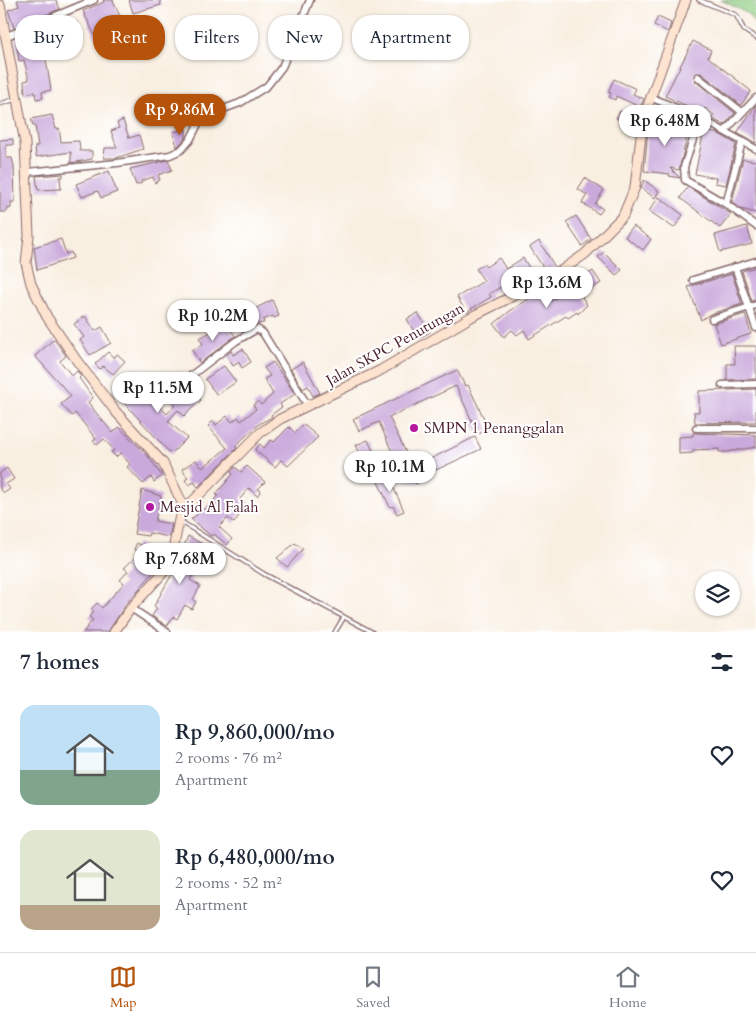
<!DOCTYPE html>
<html lang="en">
<head>
<meta charset="utf-8">
<style>
  body { margin:0; font-family:Cardo,serif; background:#f2f2f3; color:#1f2937; height:100vh; display:flex; flex-direction:column; font-size:19px; white-space:nowrap }
  * { box-sizing:border-box; margin:0 }
  p { font-size:16px; color:#747a83 }
  .icon { flex:none; width:28px; height:28px; fill:none; stroke:currentColor; stroke-width:2; stroke-linecap:round; stroke-linejoin:round }
  .map { position:relative; height:632px; overflow:hidden }
  .side { display:flex; flex-direction:column; background:#fff; flex:1 }
  .side>* { flex:none }
  .top-card { position:absolute; left:15px; top:15px; width:500px; height:45px; display:flex; gap:10px }
  .tools { position:absolute; left:695px; top:571px; display:grid; gap:10px }
  .tools a { display:grid; place-items:center; width:45px; height:45px; border-radius:50%; background:#fff; box-shadow:0 1px 4px #0004; font-size:25px }
  .price { position:absolute; translate:-50% -42px; padding:0 11px; border-radius:18px; background:#fff; color:#222; font-size:16px; line-height:32px; filter:drop-shadow(0 1px 2px #0008) }
  .price::after { content:''; position:absolute; left:50%; top:30px; width:15px; height:11px; margin-left:-8px; background:inherit; clip-path:polygon(0 0,100% 0,50% 100%) }
  .price.selected { background:#b45309; color:#fff }
  ul { padding:0; list-style:none }
  li { display:flex; align-items:center; gap:15px; height:125px; padding:0 20px }
  li span { display:grid; place-items:center; flex:none; width:140px; height:100px; border-radius:15px; color:#555 }
  li>.icon { margin-inline-start:auto }
  span .icon { width:60px; height:60px; fill:#fffc; stroke-width:1 }
  li b { font-size:21px }
  h2 { display:flex; justify-content:space-between; align-items:center; height:60px; padding:0 20px; font-size:21px }
  .chip { padding:0 18px; border-radius:20px; background:#fff; box-shadow:0 1px 4px #0004; font-size:18px; line-height:45px }
  .chip.selected { background:#b45309; color:#fff }
  .dock { display:flex; justify-content:space-around; align-items:center; height:70px; border-top:1px solid #e0e1e3; background:#fff; font-size:14px; color:#747a83 }
  .dock a { display:grid; justify-items:center; gap:2px }
  .dock .selected { color:#b45309 }
  .map>svg:first-child { display:block }
  .green { fill:#90ce84; stroke:#6d7658 }
  .building { fill:#c9a8db }
  .lines { fill:none; stroke-linecap:round; stroke-linejoin:round }
  .lane-casing { stroke:#87686b; stroke-width:5.5 }
  .street-casing { stroke:#87686b; stroke-width:9 }
  .secondary-casing { stroke:#87686b; stroke-width:11 }
  .lane { stroke:#fff; stroke-width:3 }
  .street { stroke:#fff; stroke-width:6 }
  .secondary { stroke:#fde4d0; stroke-width:9 }
  .poi-dot { fill:#b5179e; stroke:#fff; stroke-width:2 }
  .labels { text-anchor:middle; dominant-baseline:central; stroke-width:4; stroke-linejoin:round; paint-order:stroke }
  .street-label { font-size:15px; fill:#4a1f2b; stroke:#fff }
  .poi-label { font-size:15px; fill:#4a1f2b; stroke:#fff; text-anchor:start }
</style>
</head>
<body>
<div class="map">
<svg width="756" height="632" viewBox="0 0 756 632">
  <rect width="100%" height="100%" fill="#fff"/>
  <filter id="ink" filterUnits="userSpaceOnUse"><feTurbulence type="fractalNoise" baseFrequency=".02" numOctaves="2"/><feDisplacementMap in="SourceGraphic" scale="10" xChannelSelector="R" yChannelSelector="G"/><feConvolveMatrix kernelMatrix="1 2 1 2 8 2 1 2 1" color-interpolation-filters="sRGB"/></filter>
  <filter id="wash" filterUnits="userSpaceOnUse"><feTurbulence type="fractalNoise" baseFrequency=".0096" numOctaves="4" result="noise"/><feDisplacementMap in="SourceGraphic" scale="20" xChannelSelector="R" yChannelSelector="G"/><feGaussianBlur stdDeviation="1.12" result="paint"/><feColorMatrix in="noise" values="0 0 0 0 0 0 0 0 0 0 0 0 0 0 0 0 0 1.4 0 .05"/><feComposite in="paint" operator="in"/></filter>
  <g filter="url(#wash)">
    <rect width="100%" height="100%" fill="#f9efe1"/>
    <!-- green -->
    <polygon class="green" points="721,0 756,0 756,26 748,14"/>
    <g id="blocks">
      <!-- building -->
      <g class="building">
        <polygon points="17,0 56,0 60,9 14,28 8,10 19,6"/>
        <polygon points="103,0 113,0 124,26 96,38 83,11 104,2"/>
        <polygon points="129,0 160,0 161,5 133,13"/>
        <polygon points="658,17 671,23 668,32 654,25"/>
        <polygon points="59,22 61,28 78,22 84,38 66,44 62,35 57,37 53,25"/>
        <polygon points="35,34 36,38 40,38 42,45 46,44 49,53 45,54 51,90 42,92 43,98 36,99 35,92 25,94 24,81 29,80 24,60 19,61 16,39"/>
        <polygon points="693,41 711,50 708,57 751,91 741,105 701,73 694,74 695,81 735,113 724,125 712,118 714,115 705,108 702,113 665,96"/>
        <polygon points="614,79 636,89 633,94 644,99 640,107 616,96 615,100 609,97 611,93 608,92"/>
        <polygon points="756,105 756,143 737,133"/>
        <polygon points="620,111 636,119 633,126 616,118"/>
        <polygon points="52,115 56,129 59,128 61,142 79,141 80,151 92,151 92,159 71,163 71,152 36,157 35,146 38,146 35,125 33,125 31,119"/>
        <polygon points="123,120 129,138 139,135 143,149 116,158 104,158 105,148 117,148 111,131 119,128 117,123"/>
        <polygon points="649,120 690,124 679,170 670,168 680,178 669,176 670,174 644,171"/>
        <polygon points="186,129 186,137 177,147 173,132"/>
        <polygon points="704,131 719,134 736,144 726,185 715,183 716,178 695,174"/>
        <polygon points="13,139 13,145 6,145 6,158 12,158 14,166 15,202 11,202 11,208 7,209 7,212 0,212 0,140"/>
        <polygon points="743,159 756,161 756,213 741,209 732,202"/>
        <polygon points="168,160 172,170 158,175 160,180 155,183 153,177 141,181 142,183 136,185 130,169"/>
        <polygon points="109,171 117,192 101,198 98,191 82,197 76,184"/>
        <polygon points="63,174 63,177 60,177 61,189 38,190 36,176"/>
        <polygon points="585,178 604,190 595,204 603,209 599,214 582,203 587,195 578,189"/>
        <polygon points="644,180 659,191 655,198 641,188"/>
        <polygon points="688,187 731,214 720,228 680,198"/>
        <polygon points="659,197 683,215 674,228 649,211"/>
        <polygon points="576,216 591,239 582,246 566,222"/>
        <polygon points="633,226 651,239 643,250 625,237"/>
        <polygon points="747,226 752,244 720,252 715,235"/>
        <polygon points="61,239 66,254 71,252 73,258 37,270 34,247"/>
        <polygon points="539,241 555,267 546,272 530,247"/>
        <polygon points="604,252 622,270 616,275 598,257"/>
        <polygon points="499,258 506,269 523,258 532,272 523,278 521,275 489,294 491,297 466,312 457,297 484,281 476,269 484,264 486,267"/>
        <polygon points="756,267 756,300 752,301 742,271"/>
        <polygon points="593,271 601,283 581,295 587,305 578,314 577,312 568,318 566,316 529,339 524,330 517,335 512,330 504,337 494,324 510,311 543,290 551,301 564,293 562,290"/>
        <polygon points="732,274 742,304 710,314 701,320 688,287"/>
        <polygon points="272,300 279,316 274,318 273,316 263,320 264,323 255,324 243,331 237,318"/>
        <polygon points="418,313 430,332 418,339 407,319"/>
        <polygon points="745,314 751,334 721,344 714,324"/>
        <polygon points="85,316 95,331 102,327 111,343 90,355 80,340 84,337 74,324"/>
        <polygon points="227,324 235,336 200,363 192,350 203,344 199,338"/>
        <polygon points="54,339 66,356 60,361 72,376 77,371 81,376 79,378 93,398 88,402 97,414 113,433 119,427 148,456 162,476 154,482 151,477 143,484 127,467 130,464 120,453 116,457 111,452 114,450 104,439 97,445 93,441 96,439 85,425 75,413 72,416 61,404 71,396 35,356"/>
        <polygon points="734,346 756,346 756,379 727,380 727,364 735,364"/>
        <polygon points="243,349 251,362 242,368 238,361 238,363 233,366 227,355 231,351 233,355"/>
        <polygon points="108,352 114,358 117,354 125,361 113,374 103,366 100,369 95,364"/>
        <polygon points="273,362 295,394 280,404 282,407 271,415 272,417 259,424 235,446 237,448 198,487 194,482 189,485 185,480 188,478 182,469 196,460 202,468 227,448 208,426 213,421 216,425 227,416 232,422 238,417 241,421 256,409 253,405 258,401 261,405 273,394 264,379 270,376 264,368"/>
        <polygon points="303,362 320,393 313,396 308,386 303,389 291,369"/>
        <polygon points="224,366 236,382 217,395 205,379"/>
        <polygon points="457,370 465,386 468,385 489,429 478,434 456,386 389,417 410,461 398,466 379,422 359,431 353,419"/>
        <polygon points="136,380 167,414 175,405 169,399 175,394 181,401 192,391 201,400 184,416 178,410 168,421 187,438 171,454 118,396"/>
        <polygon points="756,389 756,422 695,423 694,412 699,412 699,391"/>
        <polygon points="303,424 318,437 288,466 281,460 275,467 255,450 260,444 264,448 271,440 274,442 289,427 295,433"/>
        <polygon points="693,433 756,435 756,447 727,452 719,452 719,449 693,450 693,453 679,454 679,437 693,436"/>
        <polygon points="475,437 481,449 436,470 430,459"/>
        <polygon points="368,440 375,455 363,460 356,445"/>
        <polygon points="247,466 265,482 258,489 261,491 257,496 249,488 240,499 246,505 234,523 228,518 219,527 232,539 227,545 214,534 211,536 191,519 211,504 218,495 216,494 233,474 231,472 235,467 241,472"/>
        <polygon points="407,466 422,472 417,484 403,478"/>
        <polygon points="7,468 14,479 6,484 10,489 4,493 0,489 0,473"/>
        <polygon points="387,473 404,511 397,514 393,506 390,507 376,478"/>
        <polygon points="142,490 161,496 155,521 172,524 169,537 149,533 148,536 134,534"/>
        <polygon points="188,536 204,545 198,555 202,557 190,580 200,586 193,600 196,602 192,609 185,605 177,619 173,617 167,626 152,616 157,608 154,606 176,567"/>
        <polygon points="137,543 156,554 150,563 157,568 126,604 108,632 83,632 93,620 89,617 94,611 91,609 97,603 102,608 124,583 120,580 128,571 124,568 140,553 134,549"/>
        <polygon points="295,543 303,549 287,567 277,558"/>
      </g>
    </g>
  </g>
  <g filter="url(#ink)">
    <use href="#blocks" fill-opacity="0" stroke="#87686b" stroke-width="1"/>
    <g class="lines">
      <!-- lane casing -->
      <g class="lane-casing">
        <g id="lane">
          <polyline points="699,0 736,15 744,30 756,38"/>
          <polyline points="0,104 16,99"/>
          <polyline points="180,521 264,574 372,632"/>
          <polyline points="335,632 344,617"/>
        </g>
      </g>
      <!-- street casing -->
      <g class="street-casing">
        <g id="street">
          <polyline points="7,36 94,0"/>
          <polyline points="698,77 742,112"/>
          <polyline points="650,97 700,118 756,149"/>
          <polyline points="700,118 684,167 685,180 726,204 756,226"/>
          <polyline points="725,131 756,98"/>
          <polyline points="28,172 117,163 170,155 181,150 190,140 200,120 207,115 240,103 267,86 282,67 310,0"/>
          <polyline points="726,204 742,142"/>
          <polyline points="735,267 756,328"/>
          <polyline points="693,280 756,261"/>
          <polyline points="712,319 756,305"/>
          <polyline points="722,385 756,384"/>
          <polyline points="167,394 236,341 257,329 263,333 308,406"/>
          <polyline points="696,428 756,428"/>
          <polyline points="131,608 167,632"/>
        </g>
      </g>
      <!-- secondary casing -->
      <g class="secondary-casing">
        <g id="secondary">
          <polyline points="0,5 25,143 29,236 26,263 31,284 47,317 77,361 116,412 163,463 185,509"/>
          <polyline points="114,632 131,608 170,565 179,520 185,509 260,433 280,419 381,370 471,317 555,275 585,254 623,216 635,187 643,119 686,0"/>
        </g>
      </g>
      <!-- lane -->
      <use href="#lane" class="lane"/>
      <!-- street -->
      <use href="#street" class="street"/>
      <!-- secondary -->
      <use href="#secondary" class="secondary"/>
    </g>
  </g>
  <!-- markers -->
  <g class="poi-dot">
    <circle cx="414" cy="428" r="5"/>
    <circle cx="150" cy="507" r="5"/>
  </g>
  <g class="labels">
    <!-- street labels -->
    <g class="street-label">
      <text transform="translate(395 344) rotate(-29)">Jalan SKPC Penutungan</text>
    </g>
    <!-- poi labels -->
    <g class="poi-label">
      <text x="424" y="428">SMPN 1 Penanggalan</text>
      <text x="160" y="507">Mesjid Al Falah</text>
    </g>
  </g>
</svg>
<div class="tools">
<a><svg class="icon" aria-label="layers" viewBox="0 0 24 24"><path d="M12 4l9 5-9 5-9-5zM3 14l9 5 9-5"/></svg></a>
</div>
<b class="price selected" style="left:180px;top:136px">Rp 9.86M</b>
<b class="price" style="left:665px;top:147px">Rp 6.48M</b>
<b class="price" style="left:547px;top:309px">Rp 13.6M</b>
<b class="price" style="left:213px;top:342px">Rp 10.2M</b>
<b class="price" style="left:158px;top:414px">Rp 11.5M</b>
<b class="price" style="left:390px;top:493px">Rp 10.1M</b>
<b class="price" style="left:180px;top:585px">Rp 7.68M</b>
<div class="top-card">
<a class="chip">Buy</a>
<a class="chip selected">Rent</a>
<a class="chip">Filters</a>
<a class="chip">New</a>
<a class="chip">Apartment</a>
</div>
</div>
<section class="side">
<h2>7 homes<svg class="icon" aria-label="filters" viewBox="0 0 24 24"><path d="M4 7h16M4 17h16"/><circle cx="9" cy="7" r="2"/><circle cx="15" cy="17" r="2"/></svg></h2>
<ul>
<li><span style="background:linear-gradient(#bfe0f5 65%,#7fa58c 0)"><svg class="icon" aria-label="home" viewBox="0 0 24 24"><path d="M3 11l9-7 9 7M6 9v11h12V9"/></svg></span><div><b>Rp 9,860,000/mo</b><p>2 rooms · 76 m²</p><p>Apartment</p></div><svg class="icon" aria-label="heart" viewBox="0 0 24 24"><path d="M12 20l-8-8c-3-5 5-10 8-4 3-6 11-1 8 4z"/></svg></li>
<li><span style="background:linear-gradient(#dfe7d0 75%,#b9a48a 0)"><svg class="icon" aria-label="home" viewBox="0 0 24 24"><path d="M3 11l9-7 9 7M6 9v11h12V9"/></svg></span><div><b>Rp 6,480,000/mo</b><p>2 rooms · 52 m²</p><p>Apartment</p></div><svg class="icon" aria-label="heart" viewBox="0 0 24 24"><path d="M12 20l-8-8c-3-5 5-10 8-4 3-6 11-1 8 4z"/></svg></li>
</ul>
</section>
<nav class="dock">
<a class="selected"><svg class="icon" aria-label="map" viewBox="0 0 24 24"><path d="M3 6l6-2 6 2 6-2v14l-6 2-6-2-6 2zM9 4v14M15 6v14"/></svg>Map</a>
<a><svg class="icon" aria-label="saved" viewBox="0 0 24 24"><path d="M7 4h10v16l-5-4-5 4z"/></svg>Saved</a>
<a><svg class="icon" aria-label="home" viewBox="0 0 24 24"><path d="M3 11l9-7 9 7M6 9v11h12V9"/></svg>Home</a>
</nav>
</body>
</html>
